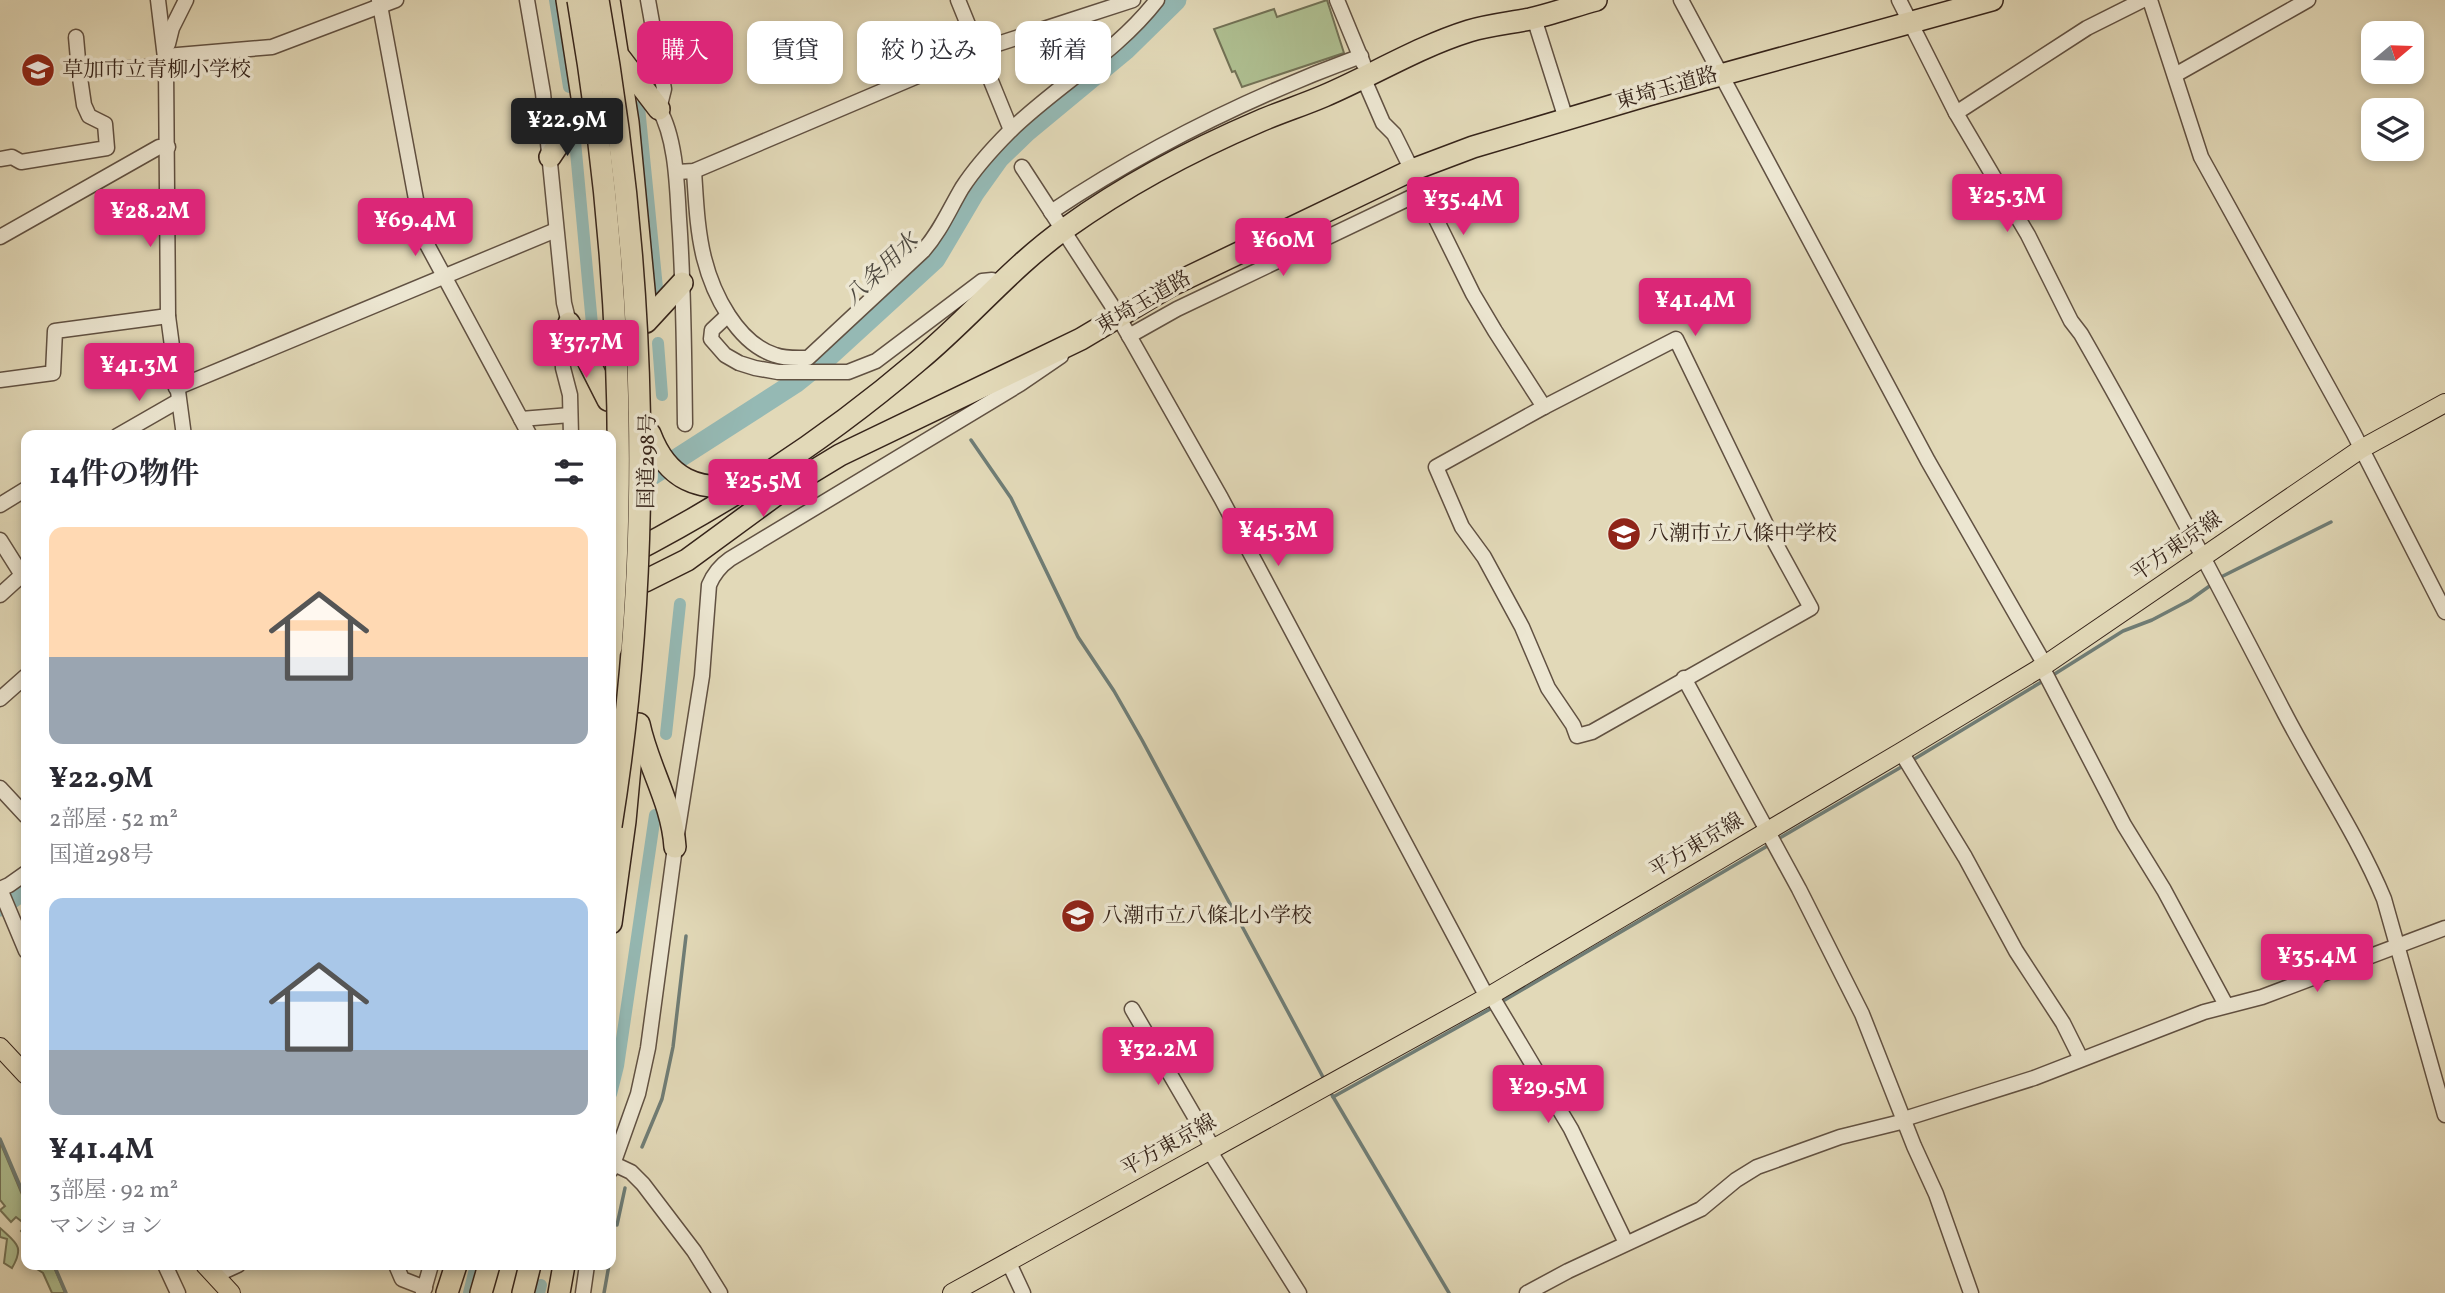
<!DOCTYPE html>
<html lang="ja">
<head>
<meta charset="utf-8">
<style>
  body { margin:0; font-family:Vollkorn,"Noto Serif JP",serif; background:#f2f2f3; color:#2b2b33; height:100vh; display:flex; flex-direction:column; font-size:26px; white-space:nowrap }
  * { box-sizing:border-box; margin:0 }
  p { font-size:23px; color:#7c7c81 }
  .icon { flex:none; width:38px; height:38px; fill:none; stroke:currentColor; stroke-width:2; stroke-linecap:round; stroke-linejoin:round }
  .map { position:relative; flex:1; overflow:hidden }
  .panel { position:absolute; left:21px; top:430px; width:595px; height:840px; display:flex; flex-direction:column; background:#fff; border-radius:14px; box-shadow:0 4px 10px #0003 }
  .panel>* { flex:none }
  .banner { position:absolute; left:637px; top:21px; width:665px; height:63px; display:flex; gap:14px }
  .needle { width:46px; rotate:71deg }
  .tools { position:absolute; left:2361px; top:21px; display:grid; gap:14px }
  .tools a { display:grid; place-items:center; width:63px; height:63px; border-radius:14px; background:#fff; box-shadow:0 4px 10px #0003; font-size:35px }
  .price { position:absolute; translate:-50% -60px; padding:0 16px; border-radius:7px; background:#db2777; color:#fff; font-size:23px; line-height:46px; filter:drop-shadow(0 2px 4px #0008) }
  .price::after { content:''; position:absolute; left:50%; top:42px; width:21px; height:16px; margin-left:-10px; background:inherit; clip-path:polygon(0 0,100% 0,50% 100%) }
  .price.on { background:#222; color:#fff }
  ul { padding:0; list-style:none }
  li { display:grid; align-content:center; gap:14px; height:371px; padding:0 28px }
  li span { display:grid; place-items:center; height:217px; border-radius:14px; color:#555 }
  li>.icon { margin-inline-start:auto }
  span .icon { width:126px; height:126px; fill:#fffc; stroke-width:1 }
  li b { font-size:30px }
  h2 { display:flex; justify-content:space-between; align-items:center; height:84px; padding:0 28px; font-size:30px }
  .tag { padding:0 24px; border-radius:14px; background:#fff; box-shadow:0 4px 10px #0003; font-size:24px; line-height:63px }
  .tag.on { background:#db2777; color:#fff }
  .map>svg:first-child { display:block }
  .green { fill:#afc092; stroke:#727256; stroke-width:2 }
  .lines { fill:none; stroke-linecap:round; stroke-linejoin:round }
  .stream { stroke:#6f7d76; stroke-width:3.5 }
  .canal { stroke:#95b9b4; stroke-width:12 }
  .river { stroke:#95b9b4; stroke-width:21 }
  .minor-casing { stroke:#615142; stroke-width:17 }
  .major-casing { stroke:#36241a; stroke-width:20 }
  .highway-casing { stroke:#36241a; stroke-width:24 }
  .minor { stroke:#ece6d1; stroke-width:14 }
  .major { stroke:#e2d9b8; stroke-width:18 }
  .highway { stroke:#e2d9b8; stroke-width:21 }
  .highway-bridge-casing { stroke:#36241a; stroke-width:24; stroke-linecap:butt }
  .highway-bridge { stroke:#e2d9b8; stroke-width:21 }
  .labels { text-anchor:middle; dominant-baseline:central; stroke-width:7; stroke-linejoin:round; paint-order:stroke }
  .poi-label { font-size:21px; fill:#36241a; stroke:#ece6d1; text-anchor:start }
  .street-label { font-size:21px; fill:#36241a; stroke:#ece6d1 }
  .water-label { font-size:23px; font-style:italic; fill:#4e4940; stroke:#ece6d1 }
</style>
</head>
<body>
<div class="map">
<svg width="2445" height="1293" viewBox="0 0 2445 1293">
  <rect width="100%" height="100%" fill="#e2d9b8"/>
  <filter id="stains"><feTurbulence type="fractalNoise" baseFrequency=".00286" numOctaves="4"/><feColorMatrix values="0 0 0 0 .2 0 0 0 0 .09 0 0 0 0 .02 0 0 0 .5 -.17"/></filter>
  <radialGradient id="worn" r=".72"><stop offset=".6" stop-color="#630" stop-opacity="0"/><stop offset="1" stop-color="#630" stop-opacity=".3"/></radialGradient>
  <!-- green -->
  <g class="green">
    <polygon points="1327,0 1344,53 1242,87 1235,71 1232,72 1214,29 1274,9 1277,17"/>
    <polygon points="0,1142 26,1204 26,1237 21,1231 26,1225 16,1217 11,1222 0,1210 5,1206 0,1200"/>
    <path d="M0,1228c16,15 25,18 12,40l-8,-5 3,-24 -7,-2z"/>
    <polygon points="31,1265 53,1265 65,1293 52,1293 43,1273"/>
  </g>
  <g class="lines">
    <!-- stream -->
    <g class="stream">
      <polyline points="971,440 1011,498 1078,637 1114,691 1142,740 1324,1079"/>
      <polyline points="2217,579 2331,522"/>
      <polyline points="2053,675 2123,631 2152,620 2190,600 2211,585"/>
      <polyline points="1911,761 2043,681"/>
      <polyline points="1778,839 1903,766"/>
      <polyline points="1503,1001 1769,845"/>
      <polyline points="1332,1095 1449,1293"/>
      <polyline points="1333,1097 1492,1008"/>
      <polyline points="0,1139 26,1200"/>
      <polyline points="642,1147 662,1099 673,1047 686,936"/>
      <polyline points="617,1225 625,1188"/>
      <polyline points="611,1258 612,1253"/>
      <polyline points="54,1265 66,1293"/>
      <polyline points="604,1293 609,1265"/>
    </g>
    <!-- canal -->
    <g class="canal">
      <polyline points="555,0 569,87"/>
      <polyline points="639,107 657,288"/>
      <polyline points="575,141 593,335"/>
      <polyline points="658,343 662,395"/>
      <polyline points="666,734 680,604"/>
      <polyline points="611,1094 618,1066 655,815"/>
      <polyline points="469,1293 476,1265"/>
      <polyline points="539,1293 541,1285"/>
    </g>
    <!-- river -->
    <g class="river">
      <polyline points="627,491 795,383 830,355 935,259 974,193 999,158 1026,132 1125,50 1176,0"/>
      <polyline points="0,906 26,888"/>
    </g>
    <!-- minor casing -->
    <g class="minor-casing">
      <g id="minor">
        <polyline points="158,0 166,66 168,316 184,436"/>
        <polyline points="379,0 423,237 521,419 570,415"/>
        <polyline points="527,0 543,93 564,303 569,323 562,348 563,368 570,395 571,436"/>
        <path d="M648,0l16,89 -5,20c17,29 18,77 20,110 5,68 5,137 6,205"/>
        <polyline points="958,0 1011,130"/>
        <polyline points="1337,0 1363,63"/>
        <polyline points="1681,0 1928,461 2045,665"/>
        <polyline points="1899,0 1956,113"/>
        <path d="M2143,0l-56,28 -131,85 72,122 43,86 10,13c71,124 137,251 203,378 32,62 74,124 100,187l61,216"/>
        <polyline points="2150,0 2201,157 2353,432 2445,612"/>
        <polyline points="1534,18 1566,119"/>
        <polyline points="76,37 79,71"/>
        <polyline points="168,44 172,28 186,0"/>
        <polyline points="166,56 272,47 396,0"/>
        <polyline points="2175,75 2308,0"/>
        <polyline points="1363,77 1383,123 1394,134 1400,146 1473,294 1495,331 1544,407"/>
        <polyline points="0,159 12,157 21,162 107,148 105,124 89,116 84,105 79,71 166,66"/>
        <polyline points="1022,167 1111,304 1221,498 1487,997"/>
        <path d="M694,171c2,29 3,59 10,87 9,36 33,85 71,97 10,4 22,3 33,3l115,-107c17,-19 26,-41 39,-63 13,-20 31,-40 48,-57 47,-46 106,-78 147,-131"/>
        <polyline points="677,172 694,171 979,50 1133,0"/>
        <path d="M1051,212c96,-64 201,-116 310,-156"/>
        <polyline points="0,237 159,147 168,147"/>
        <polyline points="728,315 712,330 711,339 725,355 739,363 755,368 778,372 848,372 876,361 982,281 992,280 1002,283"/>
        <polyline points="1129,336 1177,309 1422,192"/>
        <polygon points="1676,339 1772,537 1811,608 1592,732 1577,736 1573,725 1548,688 1522,627 1484,557 1462,527 1436,467 1544,407"/>
        <polyline points="0,380 53,373 55,331 168,316"/>
        <polyline points="176,388 556,230"/>
        <polyline points="521,419 530,436"/>
        <polyline points="117,436 178,401"/>
        <polyline points="0,505 26,489"/>
        <polyline points="0,540 22,575 0,595"/>
        <polyline points="2042,667 2124,825 2164,890 2226,1005"/>
        <polyline points="1684,678 1799,889 1862,1014 1914,1146 1936,1194 1971,1293"/>
        <polyline points="0,699 26,676"/>
        <polyline points="1901,752 1965,857 2016,951 2063,1023 2081,1059"/>
        <polyline points="0,788 26,816"/>
        <polyline points="0,889 26,951"/>
        <polyline points="0,889 9,885 26,873"/>
        <polyline points="1491,995 1571,1129 1626,1243"/>
        <polyline points="1132,1009 1213,1148"/>
        <polyline points="1904,1119 2034,1078 2204,1012 2262,997 2445,928"/>
        <polyline points="1209,1150 1299,1293"/>
        <polyline points="614,1164 631,1172 643,1184 694,1251 720,1293"/>
        <path d="M611,1170l27,-76 10,-46 27,-201 27,-171 7,-91c5,-12 11,-19 21,-26l290,-175 41,-28"/>
        <polyline points="1008,1261 1023,1293"/>
        <polyline points="165,1265 178,1293"/>
        <polyline points="396,1265 402,1279 425,1288"/>
        <polyline points="214,1276 238,1265"/>
        <polyline points="423,1293 431,1265"/>
        <polyline points="583,1293 587,1265"/>
        <polyline points="1527,1293 1568,1271 1701,1209 1736,1180 1757,1167 1840,1137 1905,1121"/>
      </g>
    </g>
    <!-- major casing -->
    <g class="major-casing">
      <g id="major">
        <polyline points="0,1047 26,1075"/>
        <polyline points="205,1265 231,1293"/>
        <polyline points="952,1293 1491,995 1901,752 2045,665 2361,449 2445,403"/>
      </g>
    </g>
    <!-- highway casing -->
    <g class="highway-casing">
      <g id="highway">
        <polyline points="567,0 586,123"/>
        <polyline points="609,0 628,122 645,300"/>
        <polyline points="620,58 659,109"/>
        <polyline points="550,157 584,106"/>
        <polyline points="646,322 682,283"/>
        <polyline points="569,323 608,400"/>
        <path d="M650,434c17,45 48,59 95,50"/>
        <path d="M625,556c105,-54 203,-118 293,-195 51,-42 94,-95 148,-133 60,-43 126,-78 194,-107 21,-9 43,-16 64,-25 49,-21 94,-49 145,-65 20,-6 41,-8 61,-12 22,-5 44,-13 66,-19"/>
        <polyline points="620,571 645,581 687,560 784,489 840,455 1081,339 1170,286 1412,170 1473,147 1648,95 1992,0"/>
        <path d="M639,724c9,43 33,78 36,123"/>
        <polyline points="611,923 625,821 634,724"/>
        <polyline points="447,1293 456,1265"/>
        <polyline points="481,1293 489,1265"/>
        <polyline points="523,1293 530,1265"/>
        <polyline points="559,1293 564,1265"/>
      </g>
    </g>
    <!-- minor -->
    <use href="#minor" class="minor"/>
    <!-- major -->
    <use href="#major" class="major"/>
    <!-- highway -->
    <use href="#highway" class="highway"/>
    <!-- highway-bridge casing -->
    <g class="highway-bridge-casing">
      <g id="highway-bridge">
        <path d="M578,0c37,214 50,431 33,648"/>
        <path d="M598,0c49,272 57,553 13,826"/>
      </g>
    </g>
    <!-- highway-bridge -->
    <use href="#highway-bridge" class="highway-bridge"/>
  </g>
  <!-- icons -->
  <defs>
    <g id="school-disc" transform="scale(1.75)"><circle r="9.5" fill="#8f2418" stroke="#ece6d1"/><path d="M0-5L7-2L0 1L-7-2ZM-4 1L0 2.5L4 1V4Q0 6-4 4Z" fill="#fff"/></g>
  </defs>
  <g fill-rule="evenodd">
    <use href="#school-disc" x="38" y="70"/>
    <use href="#school-disc" x="1624" y="534"/>
    <use href="#school-disc" x="1078" y="916"/>
  </g>
  <g class="labels">
    <!-- poi labels -->
    <g class="poi-label">
      <text x="62" y="70">草加市立青柳小学校</text>
      <text x="1648" y="534">八潮市立八條中学校</text>
      <text x="1102" y="916">八潮市立八條北小学校</text>
    </g>
    <!-- street labels -->
    <g class="street-label">
      <text transform="translate(1667 89) rotate(-16)">東埼玉道路</text>
      <text transform="translate(1144 303) rotate(-30)">東埼玉道路</text>
      <text transform="translate(648 461) rotate(-89)">国道298号</text>
      <text transform="translate(2177 547) rotate(-35)">平方東京線</text>
      <text transform="translate(1697 846) rotate(-31)">平方東京線</text>
      <text transform="translate(1169 1146) rotate(-29)">平方東京線</text>
    </g>
    <!-- water labels -->
    <g class="water-label">
      <text transform="translate(882 270) rotate(-44)">八条用水</text>
    </g>
  </g>
  <rect width="100%" height="100%" filter="url(#stains)"/>
  <rect width="100%" height="100%" fill="url(#worn)"/>
</svg>
<div class="tools">
<a><svg class="needle" viewBox="-14 -14 28 28"><path d="M0-13l5 13h-10z" fill="#e53935"/><path d="M0 13l5-13h-10z" fill="#7c7c81"/></svg></a>
<a><svg class="icon" aria-label="layers" viewBox="0 0 24 24"><path d="M12 4l9 5-9 5-9-5zM3 14l9 5 9-5"/></svg></a>
</div>
<b class="price on" style="left:567px;top:158px">¥22.9M</b>
<b class="price" style="left:2007px;top:234px">¥25.3M</b>
<b class="price" style="left:1463px;top:237px">¥35.4M</b>
<b class="price" style="left:150px;top:249px">¥28.2M</b>
<b class="price" style="left:415px;top:258px">¥69.4M</b>
<b class="price" style="left:1283px;top:278px">¥60M</b>
<b class="price" style="left:1695px;top:338px">¥41.4M</b>
<b class="price" style="left:586px;top:380px">¥37.7M</b>
<b class="price" style="left:139px;top:403px">¥41.3M</b>
<b class="price" style="left:763px;top:519px">¥25.5M</b>
<b class="price" style="left:1278px;top:568px">¥45.3M</b>
<b class="price" style="left:2317px;top:994px">¥35.4M</b>
<b class="price" style="left:1158px;top:1087px">¥32.2M</b>
<b class="price" style="left:1548px;top:1125px">¥29.5M</b>
<div class="banner">
<a class="tag on">購入</a>
<a class="tag">賃貸</a>
<a class="tag">絞り込み</a>
<a class="tag">新着</a>
</div>
<section class="panel">
<h2>14件の物件<svg class="icon" aria-label="filters" viewBox="0 0 24 24"><path d="M4 7h16M4 17h16"/><circle cx="9" cy="7" r="2"/><circle cx="15" cy="17" r="2"/></svg></h2>
<ul>
<li><span style="background:linear-gradient(#ffd9b3 60%,#9aa5b1 0)"><svg class="icon" aria-label="home" viewBox="0 0 24 24"><path d="M3 11l9-7 9 7M6 9v11h12V9"/></svg></span><div><b>¥22.9M</b><p>2部屋 · 52 m²</p><p>国道298号</p></div></li>
<li><span style="background:linear-gradient(#a9c7e8 70%,#9aa5b1 0)"><svg class="icon" aria-label="home" viewBox="0 0 24 24"><path d="M3 11l9-7 9 7M6 9v11h12V9"/></svg></span><div><b>¥41.4M</b><p>3部屋 · 92 m²</p><p>マンション</p></div></li>
</ul>
</section>
</div>
</body>
</html>
